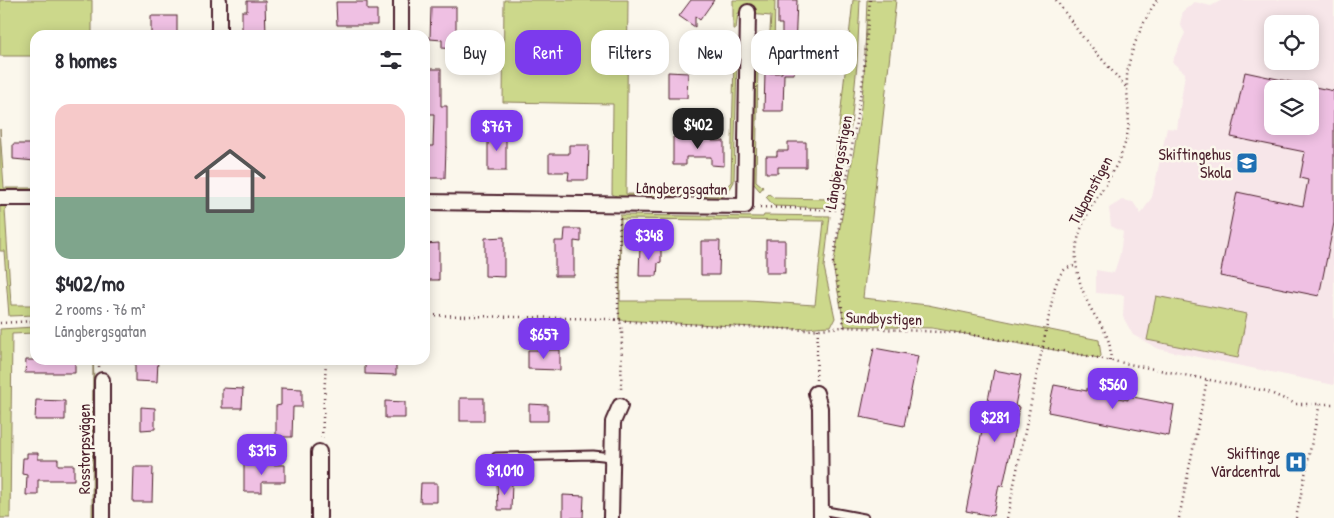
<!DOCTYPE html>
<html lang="en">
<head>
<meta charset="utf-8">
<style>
  body { margin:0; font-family:"Patrick Hand",sans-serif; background:#f2f2f3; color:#2b2b33; height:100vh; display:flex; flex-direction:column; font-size:19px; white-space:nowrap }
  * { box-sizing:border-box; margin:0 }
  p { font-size:16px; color:#7c7c81 }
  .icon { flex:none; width:28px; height:28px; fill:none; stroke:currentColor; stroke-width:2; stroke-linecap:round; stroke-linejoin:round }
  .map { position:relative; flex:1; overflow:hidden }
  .panel { position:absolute; left:30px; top:30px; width:400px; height:335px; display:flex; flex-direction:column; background:#fff; border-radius:15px; box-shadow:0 2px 12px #0003 }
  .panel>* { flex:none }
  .guide { position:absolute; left:445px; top:30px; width:475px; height:45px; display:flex; gap:10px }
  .fabs { position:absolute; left:1264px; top:15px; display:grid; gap:10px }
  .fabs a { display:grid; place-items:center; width:55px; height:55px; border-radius:10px; background:#fff; box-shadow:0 2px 12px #0003; font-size:25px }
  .price { position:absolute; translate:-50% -42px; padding:0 11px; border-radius:10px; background:#7c3aed; color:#fff; font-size:16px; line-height:32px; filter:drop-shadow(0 1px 2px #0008) }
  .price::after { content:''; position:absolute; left:50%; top:30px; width:15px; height:11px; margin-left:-8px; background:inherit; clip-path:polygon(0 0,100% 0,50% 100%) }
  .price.active { background:#222; color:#fff }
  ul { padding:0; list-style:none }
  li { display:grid; align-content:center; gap:10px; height:265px; padding:0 25px }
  li span { display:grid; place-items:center; height:155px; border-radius:15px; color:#555 }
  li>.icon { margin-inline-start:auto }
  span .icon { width:90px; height:90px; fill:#fffc; stroke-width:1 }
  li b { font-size:21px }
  h2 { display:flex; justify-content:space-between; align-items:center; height:60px; padding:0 25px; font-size:21px }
  .pill { padding:0 18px; border-radius:15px; background:#fff; box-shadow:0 2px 12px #0003; font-size:18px; line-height:45px }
  .pill.active { background:#7c3aed; color:#fff }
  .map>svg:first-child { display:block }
  .built { fill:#f7e6e9; fill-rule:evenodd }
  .green { fill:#ccd88b; stroke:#8b7c5b; fill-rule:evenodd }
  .building { fill:#efc0e3; stroke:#4a1f2b }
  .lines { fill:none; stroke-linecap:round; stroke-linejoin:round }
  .service-casing { stroke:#4a1f2b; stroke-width:11 }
  .minor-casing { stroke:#4a1f2b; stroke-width:18 }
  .path { stroke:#4a1f2b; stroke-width:2.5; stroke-dasharray:1 4; stroke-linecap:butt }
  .service { stroke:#fbf7ec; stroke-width:7 }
  .minor { stroke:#fbf7ec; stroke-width:14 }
  .labels { text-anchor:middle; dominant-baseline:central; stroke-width:5; stroke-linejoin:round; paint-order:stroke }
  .poi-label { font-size:16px; fill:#4a1f2b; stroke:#fbf7ec; text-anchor:end }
  .street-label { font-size:16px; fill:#4a1f2b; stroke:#fbf7ec }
</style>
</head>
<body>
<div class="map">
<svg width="1334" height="518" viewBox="0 0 1334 518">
  <rect width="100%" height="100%" fill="#fbf7ec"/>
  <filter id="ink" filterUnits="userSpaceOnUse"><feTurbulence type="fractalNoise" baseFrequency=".02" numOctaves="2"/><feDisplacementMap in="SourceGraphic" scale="10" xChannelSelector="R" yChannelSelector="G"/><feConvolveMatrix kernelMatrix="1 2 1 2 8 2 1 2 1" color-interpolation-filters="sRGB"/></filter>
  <g filter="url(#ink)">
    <!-- built -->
    <path class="built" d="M1222,0h112v385l-175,-36 -26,-14 -10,-18 1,-22 -28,-2v-23l18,3 6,-19 3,-22 -12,-6 -2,-18 13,-8 11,2 8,12 11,-17 15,-69 10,1 8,-56 -13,-11 13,-29 -5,-9 3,-13 12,-9 16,4zM1272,24h38v37h-38zM1272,89h38v37h-38z"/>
    <!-- green -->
    <g class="green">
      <polygon points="0,0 92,0 92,35 35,35 35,56 0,56"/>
      <polygon points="504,0 628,0 626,194 717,196 731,182 734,59 737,60 734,182 727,194 718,198 620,198 612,194 613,104 503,102"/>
      <polygon points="733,0 775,0 774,49 758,63 756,181 763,187 760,191 753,183 754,62 769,45 771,16 738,13 736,29 733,29"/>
      <polygon points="853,0 860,0 857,64 851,126 834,208 774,206 766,197 769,194 774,198 831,199"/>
      <polygon points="867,0 896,0 863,298 928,305 1099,340 1101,356 1099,358 932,328 845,326 844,323 833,266 860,117 864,77"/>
      <polygon points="0,129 4,188 35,188 35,190 0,190"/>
      <polygon points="0,205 8,205 5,209 11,305 35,305 35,315 9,316 4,251 0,251"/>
      <path d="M620,215l143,2 1,-2 66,1 -6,51 11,51 -4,8c-13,0 -26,3 -39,3l-173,-9zM621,219l203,2 -9,84 -67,-4h-128z"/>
      <polygon points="1156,296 1247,314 1238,358 1147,340"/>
      <polygon points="35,327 35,333 12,334 10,518 0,518 0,329"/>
      <polygon points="93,360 94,378 98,379 95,518 92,518"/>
    </g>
    <!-- building -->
    <g class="building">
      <polygon points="691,0 714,0 700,20 695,16 695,27 679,16"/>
      <polygon points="778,0 797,0 794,74 784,74 783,111 764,111 765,73 782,73 782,24 778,24"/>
      <polygon points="247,1 265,1 266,35 242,35 242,11 247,11"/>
      <polygon points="336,2 367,2 367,10 377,10 377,25 337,25"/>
      <polygon points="431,7 456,7 456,49 442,48 442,40 430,39"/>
      <rect x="151" y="16" width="26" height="19"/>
      <polygon points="425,69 441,69 441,106 447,106 447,147 446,147 445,178 425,178 425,146 433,146 434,114 427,114 426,107 425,107"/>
      <polygon points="668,72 688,73 687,98 668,98"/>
      <polygon points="1245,72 1296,83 1296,89 1272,89 1272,126 1310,126 1310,86 1334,91 1334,223 1319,296 1220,276 1237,192 1303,206 1308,180 1300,178 1305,152 1231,137"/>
      <rect x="488" y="133" width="18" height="38"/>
      <polygon points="673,137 712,137 712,141 724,141 724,166 711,165 711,157 686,157 686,165 673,165"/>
      <polygon points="788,142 806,142 806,167 778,167 778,173 766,173 766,156 777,156 777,151 788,151"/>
      <polygon points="13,144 35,144 35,161 13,159"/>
      <polygon points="569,145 589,145 588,180 568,180 569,172 549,172 549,154 569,154"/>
      <polygon points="565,229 581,229 581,242 574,241 574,276 555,276 555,241 564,241"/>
      <polygon points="504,237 504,277 485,276 485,238"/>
      <rect x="766" y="240" width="19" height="33"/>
      <polygon points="701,241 720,241 719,275 701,275"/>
      <polygon points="439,243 439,280 425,280 425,244"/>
      <polygon points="640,246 661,247 661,262 658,263 657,276 639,276"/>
      <polygon points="874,348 918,356 904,426 860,417"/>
      <polygon points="528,350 560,350 560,370 528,369"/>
      <polygon points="26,360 75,360 75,373 25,373"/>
      <polygon points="135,360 158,360 157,382 135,381"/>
      <polygon points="365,360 396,360 396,375 365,374"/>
      <polygon points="994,370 1021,375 1015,406 1019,407 1013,439 1003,486 999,485 993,516 966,511"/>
      <polygon points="1054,385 1087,391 1087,388 1105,391 1104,395 1128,400 1128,396 1174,405 1169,436 1048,412"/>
      <polygon points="222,388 243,389 242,408 222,408"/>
      <polygon points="281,388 302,389 302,407 293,407 292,437 276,437 276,406 281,405"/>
      <rect x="460" y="398" width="24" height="23"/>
      <polygon points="36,400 65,401 65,420 35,420"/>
      <polygon points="385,401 405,402 405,418 385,418"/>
      <polygon points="529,404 548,405 548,421 529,421"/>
      <polygon points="141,407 155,408 155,429 141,430"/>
      <polygon points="27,453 38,453 38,459 58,459 58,465 74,465 74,480 38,480 38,495 26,495 27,475 22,474 23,458 27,458"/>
      <polygon points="244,464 285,465 285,482 262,482 262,492 244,492"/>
      <polygon points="134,467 153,467 152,502 133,502"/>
      <polygon points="497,482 512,482 511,510 498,510"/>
      <polygon points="421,483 437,483 437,502 420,502"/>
      <polygon points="563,495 584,496 583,518 563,518"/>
    </g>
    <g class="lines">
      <!-- service casing -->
      <g class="service-casing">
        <g id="service">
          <polyline points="496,457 593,455 612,457"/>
          <polyline points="821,510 864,518"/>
        </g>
      </g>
      <!-- minor casing -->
      <g class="minor-casing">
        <g id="minor">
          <polyline points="219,0 219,35"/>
          <polyline points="401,35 401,0"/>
          <polyline points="0,198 35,198"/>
          <polyline points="425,202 745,206 748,12"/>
          <polyline points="102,380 102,518"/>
          <polyline points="816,393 820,408 821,518"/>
          <polyline points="319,518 319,452"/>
          <polyline points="611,518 613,422 620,406"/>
        </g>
      </g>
      <!-- path -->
      <g class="path">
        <polyline points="1056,0 1081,35 1126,87"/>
        <polyline points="760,207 841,210"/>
        <polyline points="620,218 618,308 622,333 621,392"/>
        <polyline points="425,315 610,319 634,322 807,330 844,327 961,333 1042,347 1266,391 1296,404 1334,404"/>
        <polyline points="0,323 35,321"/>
        <polyline points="844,327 841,299 833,263 863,79 870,0"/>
        <path d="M1110,361c3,-23 -9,-34 -19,-52 -8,-15 -13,-30 -15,-47 -3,-43 32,-72 46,-110 12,-30 4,-45 5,-75 1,-23 17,-58 30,-77"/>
        <polyline points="99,367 99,360"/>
        <polyline points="816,380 818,329"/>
        <polyline points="322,438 326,360"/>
        <path d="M1007,518l48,-231c4,-12 8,-21 22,-21"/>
        <polyline points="1179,518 1207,380"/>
        <polyline points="1296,518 1320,403"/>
      </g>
      <!-- service -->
      <use href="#service" class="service"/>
      <!-- minor -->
      <use href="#minor" class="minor"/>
    </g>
  </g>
  <!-- icons -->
  <defs>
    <g id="school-square" transform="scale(1.125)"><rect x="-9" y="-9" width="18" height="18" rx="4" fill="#1f6fb2" stroke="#fbf7ec"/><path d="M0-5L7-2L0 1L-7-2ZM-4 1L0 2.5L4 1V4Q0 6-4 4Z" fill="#fff"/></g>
    <g id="hospital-square" transform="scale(1.125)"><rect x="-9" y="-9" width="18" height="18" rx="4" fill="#1f6fb2" stroke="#fbf7ec"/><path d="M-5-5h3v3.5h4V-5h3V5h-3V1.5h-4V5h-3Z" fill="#fff"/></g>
  </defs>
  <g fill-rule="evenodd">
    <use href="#school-square" x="1247" y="163"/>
    <use href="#hospital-square" x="1296" y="462"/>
  </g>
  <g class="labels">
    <!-- poi labels -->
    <g class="poi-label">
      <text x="1231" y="154">Skiftingehus<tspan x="1231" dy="18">Skola</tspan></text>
      <text x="1280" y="453">Skiftinge<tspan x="1280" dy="18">Vårdcentral</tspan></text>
    </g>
    <!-- street labels -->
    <g class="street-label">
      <text transform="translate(838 162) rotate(-80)">Långbergsstigen</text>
      <text transform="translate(682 188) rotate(1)">Långbergsgatan</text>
      <text transform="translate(1090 190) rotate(-62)">Tulpanstigen</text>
      <text transform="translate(884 318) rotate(2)">Sundbystigen</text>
      <text transform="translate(84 449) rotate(-90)">Rosstorpsvägen</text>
    </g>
  </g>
</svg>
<div class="fabs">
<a><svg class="icon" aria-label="locate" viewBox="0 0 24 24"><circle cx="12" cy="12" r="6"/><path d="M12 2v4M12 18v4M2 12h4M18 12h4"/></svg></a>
<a><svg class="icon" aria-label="layers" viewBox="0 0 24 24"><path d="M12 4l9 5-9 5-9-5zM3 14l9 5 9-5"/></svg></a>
</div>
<b class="price active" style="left:698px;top:150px">$402</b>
<b class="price" style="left:497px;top:152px">$767</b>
<b class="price" style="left:649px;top:261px">$348</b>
<b class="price" style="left:544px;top:360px">$657</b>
<b class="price" style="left:1113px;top:410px">$560</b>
<b class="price" style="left:995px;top:443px">$281</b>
<b class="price" style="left:262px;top:476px">$315</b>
<b class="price" style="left:505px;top:496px">$1,010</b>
<div class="guide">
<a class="pill">Buy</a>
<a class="pill active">Rent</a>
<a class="pill">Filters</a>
<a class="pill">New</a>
<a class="pill">Apartment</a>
</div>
<section class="panel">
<h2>8 homes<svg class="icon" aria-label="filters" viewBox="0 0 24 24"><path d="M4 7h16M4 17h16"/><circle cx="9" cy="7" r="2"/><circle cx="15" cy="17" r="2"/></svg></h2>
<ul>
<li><span style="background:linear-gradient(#f6c9c9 60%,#7fa58c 0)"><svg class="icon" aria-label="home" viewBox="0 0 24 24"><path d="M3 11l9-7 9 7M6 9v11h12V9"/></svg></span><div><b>$402/mo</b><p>2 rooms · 76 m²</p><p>Långbergsgatan</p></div></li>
</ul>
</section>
</div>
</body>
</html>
